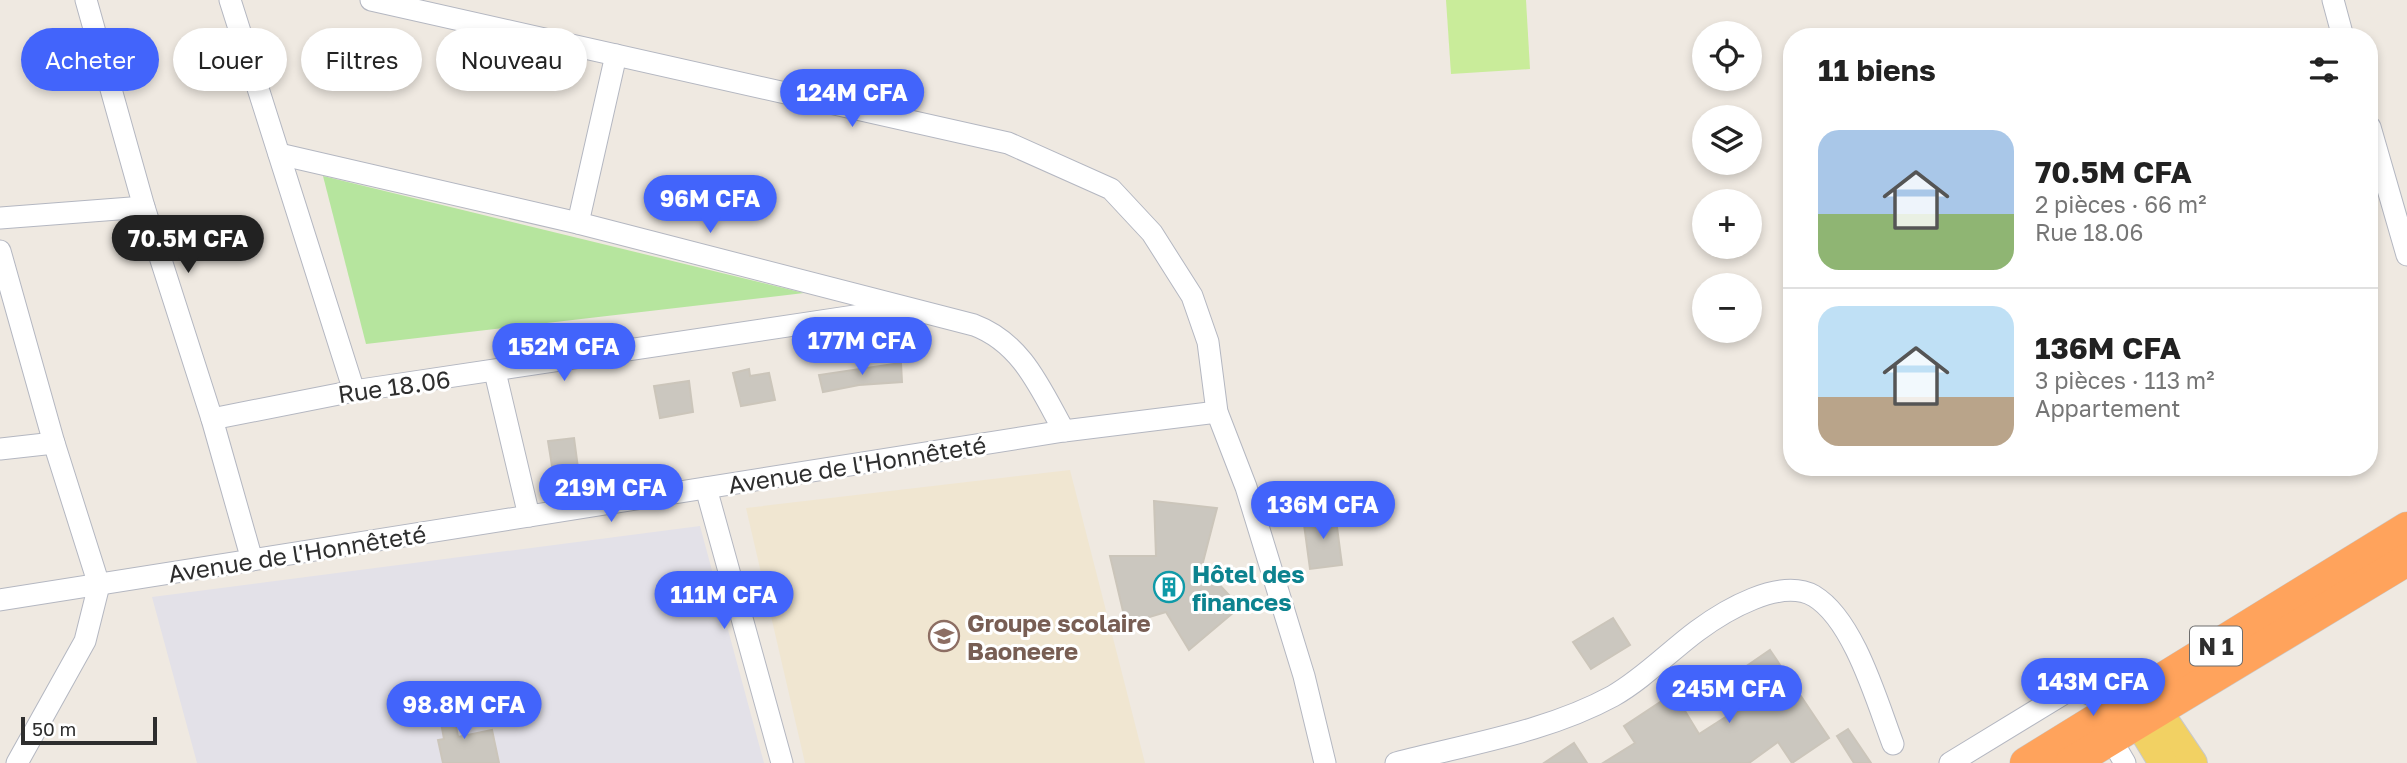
<!DOCTYPE html>
<html lang="fr">
<head>
<meta charset="utf-8">
<style>
  body { margin:0; font-family:"Golos Text",sans-serif; background:#f6f6f6; color:#222; height:100vh; display:flex; flex-direction:column; font-size:26px; white-space:nowrap }
  * { box-sizing:border-box; margin:0 }
  p { font-size:23px; color:#767676 }
  .icon { flex:none; width:38px; height:38px; fill:none; stroke:currentColor; stroke-width:2; stroke-linecap:round; stroke-linejoin:round }
  .map { position:relative; flex:1; overflow:hidden }
  .side { position:absolute; left:1783px; top:28px; width:595px; height:448px; display:flex; flex-direction:column; background:#fff; border-radius:28px; box-shadow:0 4px 10px #0003 }
  .side>* { flex:none }
  .hud { position:absolute; left:21px; top:28px; width:665px; height:63px; display:flex; gap:14px }
  .tools { position:absolute; left:1692px; top:21px; display:grid; gap:14px }
  .tools a { display:grid; place-items:center; width:70px; height:70px; border-radius:50%; background:#fff; box-shadow:0 4px 10px #0003; font-size:35px }
  .scale { position:absolute; left:21px; bottom:18px; width:136px; box-sizing:border-box; padding-left:7px; border:4px solid #2e2e2e; border-top:0; font-size:19px; line-height:24px; white-space:nowrap; color:#2e2e2e; -webkit-text-stroke:5px #fff; paint-order:stroke }
  .price { position:absolute; translate:-50% -60px; padding:0 16px; border-radius:24px; background:#4264fb; color:#fff; font-size:23px; line-height:46px; filter:drop-shadow(0 2px 4px #0008) }
  .price::after { content:''; position:absolute; left:50%; top:42px; width:21px; height:16px; margin-left:-10px; background:inherit; clip-path:polygon(0 0,100% 0,50% 100%) }
  .price.current { background:#222; color:#fff }
  ul { padding:0; list-style:none }
  li { display:flex; align-items:center; gap:21px; height:175px; padding:0 35px }
  li+li { border-top:2px solid #e0e0e0 }
  li span { display:grid; place-items:center; flex:none; width:196px; height:140px; border-radius:21px; color:#555 }
  li>.icon { margin-inline-start:auto }
  span .icon { width:84px; height:84px; fill:#fffc; stroke-width:1 }
  li b { font-size:30px }
  h2 { display:flex; justify-content:space-between; align-items:center; height:84px; padding:0 35px; font-size:30px }
  .pill { padding:0 24px; border-radius:32px; background:#fff; box-shadow:0 4px 10px #0003; font-size:24px; line-height:63px }
  .pill.current { background:#4264fb; color:#fff }
  .map>svg:first-child { display:block }
  .industrial { fill:#e3e1e8 }
  .education { fill:#f0e6d1 }
  .green { fill:#b6e59e }
  .pitch { fill:#c9ec9a }
  .building { fill:#cbc7bf; stroke:#cbc5ba; stroke-width:2 }
  .lines { fill:none; stroke-linecap:round; stroke-linejoin:round }
  .minor-casing { stroke:#b4b7c1; stroke-width:23 }
  .major-casing { stroke:#c9c9c9; stroke-width:30 }
  .highway-casing { stroke:#c9c9c9; stroke-width:33 }
  .minor { stroke:#fff; stroke-width:21 }
  .major { stroke:#f2d163; stroke-width:28 }
  .highway { stroke:#ffa35c; stroke-width:32 }
  .labels { text-anchor:middle; dominant-baseline:central; stroke-width:6; stroke-linejoin:round; paint-order:stroke }
  .shield { fill:#fff; stroke:#6d6d6d; stroke-width:2 }
  .shield-label { font-size:23px; font-weight:bold; fill:#2e2e2e }
  .street-label { font-size:24px; fill:#2e2e2e; stroke:#fff }
  .culture-label { font-size:24px; font-weight:bold; fill:#0d838f; stroke:#fff; text-anchor:start }
  .education-label { font-size:24px; font-weight:bold; fill:#785e54; stroke:#fff; text-anchor:start }
</style>
</head>
<body>
<div class="map">
<svg width="2407" height="763" viewBox="0 0 2407 763">
  <rect width="100%" height="100%" fill="#efe9e1"/>
  <!-- industrial -->
  <polygon class="industrial" points="700,526 764,763 197,763 152,597"/>
  <!-- education -->
  <polygon class="education" points="1070,470 1145,763 805,763 746,508"/>
  <!-- green -->
  <polygon class="green" points="323,176 804,293 366,344"/>
  <!-- pitch -->
  <polygon class="pitch" points="1446,0 1526,0 1530,69 1451,74"/>
  <!-- building -->
  <g class="building">
    <polygon points="901,363 902,382 859,385 823,392 819,375"/>
    <polygon points="749,369 750,376 769,373 775,400 741,406 733,373"/>
    <polygon points="689,381 693,412 660,418 654,386"/>
    <polygon points="574,438 580,483 555,485 548,441"/>
    <polygon points="1154,501 1217,508 1202,566 1240,607 1189,650 1166,612 1126,624 1110,556 1156,556"/>
    <polygon points="1335,512 1342,565 1310,569 1303,517"/>
    <polygon points="1613,618 1630,645 1591,669 1573,642"/>
    <polygon points="1770,650 1829,738 1792,763 1778,742 1749,763 1603,763 1635,743 1624,726 1674,693 1699,734 1749,702 1732,676"/>
    <polygon points="451,698 458,737 492,730 499,763 443,763 438,740 444,739 437,700"/>
    <polygon points="1848,729 1871,763 1854,763 1837,736"/>
    <polygon points="1574,743 1587,763 1544,763"/>
  </g>
  <g class="lines">
    <!-- minor casing -->
    <g class="minor-casing">
      <g id="minor">
        <polyline points="86,0 144,207 212,419 252,560"/>
        <polyline points="230,0 354,391"/>
        <polyline points="371,0 1008,143 1111,189 1152,233 1192,296 1208,342 1217,412 1246,487 1304,676 1325,763"/>
        <polyline points="2333,0 2343,37"/>
        <polyline points="2370,127 2407,255"/>
        <path d="M279,154l299,69 396,102c48,18 66,63 90,106"/>
        <polyline points="0,218 144,207"/>
        <polyline points="578,223 616,55"/>
        <polyline points="0,251 54,443 99,585 85,641 17,763"/>
        <polyline points="495,372 529,516"/>
        <polyline points="212,419 354,391 901,309"/>
        <polyline points="0,449 54,443"/>
        <polyline points="706,488 782,763"/>
        <polyline points="0,600 1064,431 1217,412"/>
        <polyline points="2111,739 2125,763"/>
        <path d="M1396,763c72,-19 151,-31 217,-67 30,-17 57,-45 84,-65 27,-20 83,-54 117,-35 40,24 63,106 79,148"/>
        <polyline points="1950,763 2073,688 2121,706"/>
      </g>
    </g>
    <!-- major casing -->
    <g class="major-casing">
      <g id="major">
        <polyline points="2145,692 2193,763"/>
        <polyline points="2122,706 2138,722 2163,763"/>
      </g>
    </g>
    <!-- highway casing -->
    <g class="highway-casing">
      <g id="highway">
        <polyline points="2026,763 2407,528"/>
        <polyline points="2071,763 2407,560"/>
      </g>
    </g>
    <!-- minor -->
    <use href="#minor" class="minor"/>
    <!-- major -->
    <use href="#major" class="major"/>
    <!-- highway -->
    <use href="#highway" class="highway"/>
  </g>
  <!-- icons -->
  <defs>
    <g id="building-ring" transform="scale(1.575)"><circle r="9.5" fill="#fff" stroke="#0f9aa8" stroke-width="1.5"/><path d="M-4-6H4V6H1V3H-1V6H-4ZM-2.5-4.3h1.7v1.8h-1.7ZM.8-4.3h1.7v1.8H.8ZM-2.5-1h1.7V.8h-1.7ZM.8-1h1.7V.8H.8Z" fill="#0f9aa8"/></g>
    <g id="school-ring" transform="scale(1.575)"><circle r="9.5" fill="#fff" stroke="#8d6e63" stroke-width="1.5"/><path d="M0-5L7-2L0 1L-7-2ZM-4 1L0 2.5L4 1V4Q0 6-4 4Z" fill="#8d6e63"/></g>
  </defs>
  <g fill-rule="evenodd">
    <use href="#building-ring" x="1169" y="587"/>
    <use href="#school-ring" x="944" y="636"/>
  </g>
  <g class="labels">
    <!-- shield labels -->
    <rect class="shield" x="2190" y="626.5" width="52" height="39" rx="5"/>
    <g class="shield-label">
      <text x="2216" y="646">N 1</text>
    </g>
    <!-- street labels -->
    <g class="street-label">
      <text transform="translate(394 386) rotate(-8)">Rue 18.06</text>
      <text transform="translate(857 464) rotate(-9)">Avenue de l'Honnêteté</text>
      <text transform="translate(297 553) rotate(-9)">Avenue de l'Honnêteté</text>
    </g>
    <!-- culture labels -->
    <g class="culture-label">
      <text x="1192" y="573">Hôtel des<tspan x="1192" dy="28">finances</tspan></text>
    </g>
    <!-- education labels -->
    <g class="education-label">
      <text x="967" y="622">Groupe scolaire<tspan x="967" dy="28">Baoneere</tspan></text>
    </g>
  </g>
</svg>
<div class="tools">
<a><svg class="icon" aria-label="locate" viewBox="0 0 24 24"><circle cx="12" cy="12" r="6"/><path d="M12 2v4M12 18v4M2 12h4M18 12h4"/></svg></a>
<a><svg class="icon" aria-label="layers" viewBox="0 0 24 24"><path d="M12 4l9 5-9 5-9-5zM3 14l9 5 9-5"/></svg></a>
<a>+</a>
<a>−</a>
</div>
<div class="scale">50 m</div>
<b class="price" style="left:852px;top:129px">124M CFA</b>
<b class="price" style="left:710px;top:235px">96M CFA</b>
<b class="price current" style="left:188px;top:275px">70.5M CFA</b>
<b class="price" style="left:862px;top:377px">177M CFA</b>
<b class="price" style="left:564px;top:383px">152M CFA</b>
<b class="price" style="left:611px;top:524px">219M CFA</b>
<b class="price" style="left:1323px;top:541px">136M CFA</b>
<b class="price" style="left:724px;top:631px">111M CFA</b>
<b class="price" style="left:2093px;top:718px">143M CFA</b>
<b class="price" style="left:1729px;top:725px">245M CFA</b>
<b class="price" style="left:464px;top:741px">98.8M CFA</b>
<div class="hud">
<a class="pill current">Acheter</a>
<a class="pill">Louer</a>
<a class="pill">Filtres</a>
<a class="pill">Nouveau</a>
</div>
<section class="side">
<h2>11 biens<svg class="icon" aria-label="filters" viewBox="0 0 24 24"><path d="M4 7h16M4 17h16"/><circle cx="9" cy="7" r="2"/><circle cx="15" cy="17" r="2"/></svg></h2>
<ul>
<li><span style="background:linear-gradient(#a9c7e8 60%,#8fb573 0)"><svg class="icon" aria-label="home" viewBox="0 0 24 24"><path d="M3 11l9-7 9 7M6 9v11h12V9"/></svg></span><div><b>70.5M CFA</b><p>2 pièces · 66 m²</p><p>Rue 18.06</p></div></li>
<li><span style="background:linear-gradient(#bfe0f5 65%,#b9a48a 0)"><svg class="icon" aria-label="home" viewBox="0 0 24 24"><path d="M3 11l9-7 9 7M6 9v11h12V9"/></svg></span><div><b>136M CFA</b><p>3 pièces · 113 m²</p><p>Appartement</p></div></li>
</ul>
</section>
</div>
</body>
</html>
